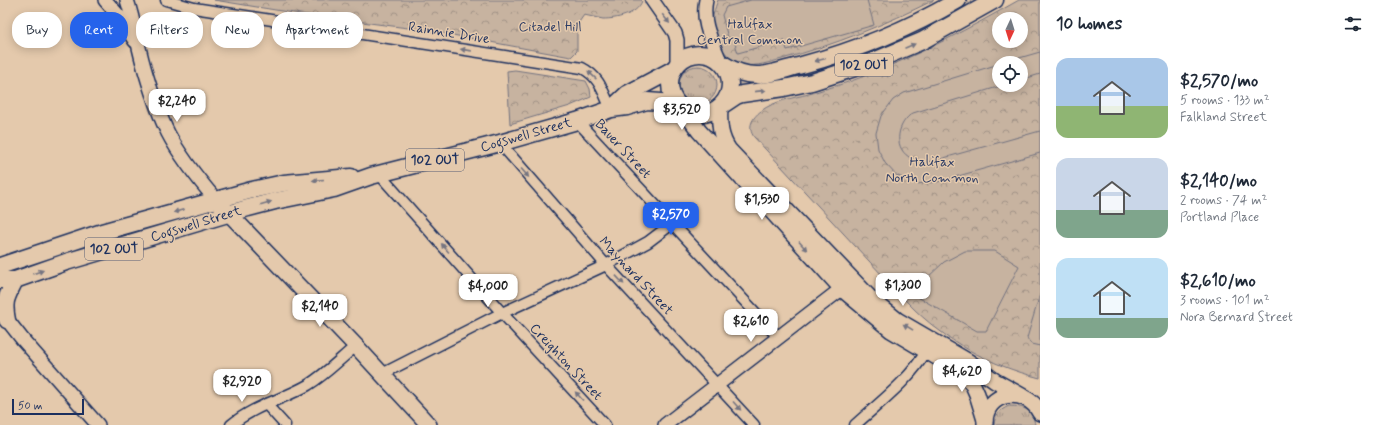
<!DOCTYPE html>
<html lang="en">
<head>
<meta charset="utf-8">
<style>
  body { margin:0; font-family:Mynerve,sans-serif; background:#f2f2f3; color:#1f2937; height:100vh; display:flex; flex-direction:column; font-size:15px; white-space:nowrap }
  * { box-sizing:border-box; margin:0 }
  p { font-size:13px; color:#747a83 }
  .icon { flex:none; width:22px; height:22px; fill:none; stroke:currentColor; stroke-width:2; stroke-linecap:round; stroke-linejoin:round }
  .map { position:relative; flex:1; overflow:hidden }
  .details { display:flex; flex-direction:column; background:#fff; width:340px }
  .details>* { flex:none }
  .top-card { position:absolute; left:12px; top:12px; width:380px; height:36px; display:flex; gap:8px }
  .needle { width:26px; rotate:184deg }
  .fabs { position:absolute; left:992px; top:12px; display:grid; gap:8px }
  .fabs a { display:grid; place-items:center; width:36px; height:36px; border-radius:50%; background:#fff; box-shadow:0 2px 10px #0003; font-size:20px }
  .scale { position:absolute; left:12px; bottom:10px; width:72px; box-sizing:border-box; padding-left:4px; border:2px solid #1b2f5e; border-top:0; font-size:11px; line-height:14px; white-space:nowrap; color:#1b2f5e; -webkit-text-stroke:3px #e4c9ac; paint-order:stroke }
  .price { position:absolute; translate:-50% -34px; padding:0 9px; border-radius:8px; background:#fff; color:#222; font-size:13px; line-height:26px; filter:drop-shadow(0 1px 2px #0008) }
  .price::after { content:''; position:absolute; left:50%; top:24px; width:12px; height:9px; margin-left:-6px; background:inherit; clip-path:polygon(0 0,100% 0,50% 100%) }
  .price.active { background:#2563eb; color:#fff }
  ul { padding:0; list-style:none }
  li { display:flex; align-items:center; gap:12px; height:100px; padding:0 16px }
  li span { display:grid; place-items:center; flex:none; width:112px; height:80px; border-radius:12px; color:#555 }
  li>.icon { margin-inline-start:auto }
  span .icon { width:48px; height:48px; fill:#fffc; stroke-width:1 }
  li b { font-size:17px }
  h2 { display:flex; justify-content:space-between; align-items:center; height:48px; padding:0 16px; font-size:17px }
  .pill { padding:0 14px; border-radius:16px; background:#fff; box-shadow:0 2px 10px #0003; font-size:14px; line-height:36px }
  .pill.active { background:#2563eb; color:#fff }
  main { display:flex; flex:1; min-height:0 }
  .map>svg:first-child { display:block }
  .grass { fill:url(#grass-tufts); stroke:#71717f }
  .park { fill:url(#park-crowns); stroke:#71717f; fill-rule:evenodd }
  .pitch { fill:#c7b3a0; stroke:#71717f }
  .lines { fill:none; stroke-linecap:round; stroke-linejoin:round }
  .minor-casing { stroke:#1b2f5e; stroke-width:13 }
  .tertiary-casing { stroke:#1b2f5e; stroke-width:16 }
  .secondary-casing { stroke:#1b2f5e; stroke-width:18 }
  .primary-casing { stroke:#1b2f5e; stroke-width:19 }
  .minor { stroke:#e4c9ac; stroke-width:10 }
  .tertiary { stroke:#e4c9ac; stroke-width:13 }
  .secondary { stroke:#e4c9ac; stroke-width:15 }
  .primary { stroke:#e4c9ac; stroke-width:16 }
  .oneway { fill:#757481 }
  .labels { text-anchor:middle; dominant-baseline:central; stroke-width:3; stroke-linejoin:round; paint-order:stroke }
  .shield { fill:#e4c9ac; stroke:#575d75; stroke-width:1 }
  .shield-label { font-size:13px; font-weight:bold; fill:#1b2f5e }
  .park-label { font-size:14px; fill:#2c3c65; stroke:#e4c9ac }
  .street-label { font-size:14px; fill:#1b2f5e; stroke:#e4c9ac }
</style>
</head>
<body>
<main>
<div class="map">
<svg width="1040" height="425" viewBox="0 0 1040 425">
  <defs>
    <pattern id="grass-tufts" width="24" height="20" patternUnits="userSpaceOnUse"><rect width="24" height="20" fill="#c7b3a0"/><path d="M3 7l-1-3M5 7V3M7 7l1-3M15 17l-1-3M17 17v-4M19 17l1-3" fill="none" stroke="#a19286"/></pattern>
    <pattern id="park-crowns" width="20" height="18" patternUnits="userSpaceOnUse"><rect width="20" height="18" fill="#c7b3a0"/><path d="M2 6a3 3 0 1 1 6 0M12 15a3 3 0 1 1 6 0" fill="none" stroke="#a19286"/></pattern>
  </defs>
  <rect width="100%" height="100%" fill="#e4c9ac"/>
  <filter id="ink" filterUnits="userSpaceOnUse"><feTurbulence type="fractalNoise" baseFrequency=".025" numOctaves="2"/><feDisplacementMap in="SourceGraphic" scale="8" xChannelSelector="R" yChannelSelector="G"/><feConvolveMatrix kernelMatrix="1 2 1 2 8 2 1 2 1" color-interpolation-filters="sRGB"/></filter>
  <g filter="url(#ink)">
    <!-- grass -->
    <g class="grass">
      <polygon points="972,0 987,0 926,33 822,77 736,91 734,88 737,77 740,78 950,12"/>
      <circle cx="698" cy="85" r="19"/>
      <path d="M1009,406c15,0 24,4 26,19h-41c1,-11 6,-15 15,-19z"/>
    </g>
    <!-- park -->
    <g class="park">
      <path d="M214,0h427l1,1c-5,14 -26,18 -39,18 -6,-1 -13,-3 -19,-4l-7,10v26l-6,6 -140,-26 -131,-17z"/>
      <path d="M718,0h216c-48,24 -99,45 -152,59 -12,3 -25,8 -39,6 -10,-2 -17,-11 -23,-19 -11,-17 -9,-28 -2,-46z"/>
      <path d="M1019,0h21v378c-51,-13 -95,-37 -132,-75l-154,-166c-7,-10 -2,-19 7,-26 13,-10 31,-13 48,-17 19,-6 39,-11 58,-19 52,-20 103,-47 152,-75zM999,19h22v22h-22zM999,63h22v22h-22z"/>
      <polygon points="515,70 586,81 590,89 591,97 570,106 510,124 507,71"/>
    </g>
    <!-- pitch -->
    <g class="pitch">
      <polygon points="751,0 867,0 874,25 787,50 784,40 738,53 733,37 728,38 722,15 726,7"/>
      <polygon points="1040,52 1040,74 1021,80 1021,63 1002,63"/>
      <path d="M999,64v21h5l-91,28c-15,9 -21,33 -4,44 7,6 16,5 24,4l107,-30v22l-103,29 -21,2 -20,-9 -11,-12 -7,-14 -2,-16 5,-17 12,-16 11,-7z"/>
      <polygon points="965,251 995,251 1019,266 986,331 977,331 916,296 927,278 944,262"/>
      <polygon points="1040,294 1040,346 1031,344 1027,338"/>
    </g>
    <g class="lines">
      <!-- minor casing -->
      <g class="minor-casing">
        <g id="minor">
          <path d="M166,0l28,8 388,60c18,9 21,24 29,41"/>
          <polyline points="577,121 779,338"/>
          <polyline points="500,143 606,265 754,425"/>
          <polyline points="379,174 502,313 605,425"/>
          <polyline points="382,374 502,313 606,265 648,242 673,223"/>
          <polyline points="266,404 285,425"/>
          <path d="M231,425c24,-20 51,-25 77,-40 18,-11 32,-26 48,-39"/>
          <path d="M855,425c23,-21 56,-46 71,-74"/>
        </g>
      </g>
      <!-- tertiary casing -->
      <g class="tertiary-casing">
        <g id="tertiary">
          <polyline points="105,0 118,15 135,41"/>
          <path d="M127,0c8,24 11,49 19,74 6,20 13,41 22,59 13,25 30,46 48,67"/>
          <polyline points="652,0 675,33 677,40 677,64"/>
          <path d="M706,0c-5,22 6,41 14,61"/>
          <polyline points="1,312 23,340 98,425"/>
          <polyline points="665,425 849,283"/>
        </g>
      </g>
      <!-- secondary casing -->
      <g class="secondary-casing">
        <g id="secondary">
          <path d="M720,108c-1,16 0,29 9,42l141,148 27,22 72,42 26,19 27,15"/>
          <polyline points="684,110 699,131 842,289 891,330 945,362 967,378 973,385 977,394 985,420"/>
          <polyline points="221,205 356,346 429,425"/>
          <path d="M985,424c-1,-33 41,-39 55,-11"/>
        </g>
      </g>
      <!-- primary casing -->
      <g class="primary-casing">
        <g id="primary">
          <circle cx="700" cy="84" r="30"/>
          <path d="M723,64c11,7 23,12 37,11 14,-1 28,-7 42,-10 55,-15 107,-36 156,-65"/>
          <polyline points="724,104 736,96 742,94 784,88 812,82 867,64 922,41 995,0"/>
          <polyline points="611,109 627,94 674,69"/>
          <polyline points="0,266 102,232 252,190 284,183 351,177"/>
          <polyline points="0,280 15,280 66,262 248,208 275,201 334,189 371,176 500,143 577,121 611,109 627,107 647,101 675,103"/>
          <path d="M7,320c-4,-20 0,-23 8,-40"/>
        </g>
      </g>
      <!-- minor -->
      <use href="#minor" class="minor"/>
      <!-- tertiary -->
      <use href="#tertiary" class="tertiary"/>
      <!-- secondary -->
      <use href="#secondary" class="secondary"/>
      <!-- primary -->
      <use href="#primary" class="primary"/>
    </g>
    <!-- one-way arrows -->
    <defs><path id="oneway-solid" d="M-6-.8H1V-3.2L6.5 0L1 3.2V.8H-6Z"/></defs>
    <g class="oneway">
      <use href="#oneway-solid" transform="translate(666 19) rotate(51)"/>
      <use href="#oneway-solid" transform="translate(910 46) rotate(-23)"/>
      <use href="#oneway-solid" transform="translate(466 50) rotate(-171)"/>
      <use href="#oneway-solid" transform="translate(820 60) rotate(165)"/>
      <use href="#oneway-solid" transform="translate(592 75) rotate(-137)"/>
      <use href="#oneway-solid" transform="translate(760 91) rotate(-6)"/>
      <use href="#oneway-solid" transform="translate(525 173) rotate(49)"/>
      <use href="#oneway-solid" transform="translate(318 180) rotate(175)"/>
      <use href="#oneway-solid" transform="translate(266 203) rotate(-16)"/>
      <use href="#oneway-solid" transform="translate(179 211) rotate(164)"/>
      <use href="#oneway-solid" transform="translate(803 246) rotate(48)"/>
      <use href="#oneway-solid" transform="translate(445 248) rotate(-131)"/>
      <use href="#oneway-solid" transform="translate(38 272) rotate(-19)"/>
      <use href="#oneway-solid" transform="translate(620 280) rotate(47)"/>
      <use href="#oneway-solid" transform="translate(908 327) rotate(-149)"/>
      <use href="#oneway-solid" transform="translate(579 396) rotate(-132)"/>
      <use href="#oneway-solid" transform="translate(737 406) rotate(48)"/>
    </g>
  </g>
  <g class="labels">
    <!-- shield labels -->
    <g class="shield">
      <rect x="835" y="54" width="58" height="22" rx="3"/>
      <rect x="406" y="149" width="58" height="22" rx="3"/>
      <rect x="85" y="238" width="58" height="22" rx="3"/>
    </g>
    <g class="shield-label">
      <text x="864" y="65">102 OUT</text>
      <text x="435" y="160">102 OUT</text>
      <text x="114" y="249">102 OUT</text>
    </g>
    <!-- park labels -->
    <g class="park-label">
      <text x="750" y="24">Halifax<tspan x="750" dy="16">Central Common</tspan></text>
      <text x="550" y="27">Citadel Hill</text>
      <text x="932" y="162">Halifax<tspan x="932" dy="16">North Common</tspan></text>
    </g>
    <!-- street labels -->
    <g class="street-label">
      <text transform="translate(449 33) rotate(9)">Rainnie Drive</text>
      <text transform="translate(526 135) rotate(-16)">Cogswell Street</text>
      <text transform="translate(623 149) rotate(47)">Bauer Street</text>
      <text transform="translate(196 224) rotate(-17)">Cogswell Street</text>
      <text transform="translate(636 276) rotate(47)">Maynard Street</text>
      <text transform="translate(566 362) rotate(47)">Creighton Street</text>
    </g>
  </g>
</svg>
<div class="fabs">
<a><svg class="needle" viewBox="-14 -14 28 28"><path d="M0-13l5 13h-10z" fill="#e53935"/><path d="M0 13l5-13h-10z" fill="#747a83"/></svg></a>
<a><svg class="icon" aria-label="locate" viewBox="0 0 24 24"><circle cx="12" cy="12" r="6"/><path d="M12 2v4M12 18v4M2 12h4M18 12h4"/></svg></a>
</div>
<div class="scale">50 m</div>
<b class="price" style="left:177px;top:123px">$2,240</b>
<b class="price" style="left:682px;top:131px">$3,520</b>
<b class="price" style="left:762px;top:221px">$1,530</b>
<b class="price active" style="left:671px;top:236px">$2,570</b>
<b class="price" style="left:903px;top:307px">$1,300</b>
<b class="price" style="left:488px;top:308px">$4,000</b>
<b class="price" style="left:320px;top:328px">$2,140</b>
<b class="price" style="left:751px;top:343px">$2,610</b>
<b class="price" style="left:962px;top:393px">$4,620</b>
<b class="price" style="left:242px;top:403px">$2,920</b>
<div class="top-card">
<a class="pill">Buy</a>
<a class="pill active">Rent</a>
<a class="pill">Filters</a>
<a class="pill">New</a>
<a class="pill">Apartment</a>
</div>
</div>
<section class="details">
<h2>10 homes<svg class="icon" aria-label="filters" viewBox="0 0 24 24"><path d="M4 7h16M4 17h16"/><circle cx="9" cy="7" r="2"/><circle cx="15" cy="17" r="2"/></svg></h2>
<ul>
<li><span style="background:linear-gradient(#a9c7e8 60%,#8fb573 0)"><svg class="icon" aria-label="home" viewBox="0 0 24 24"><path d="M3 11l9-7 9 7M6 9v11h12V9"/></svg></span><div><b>$2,570/mo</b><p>5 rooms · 133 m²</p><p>Falkland Street</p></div></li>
<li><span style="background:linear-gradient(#c9d6e8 65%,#7fa58c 0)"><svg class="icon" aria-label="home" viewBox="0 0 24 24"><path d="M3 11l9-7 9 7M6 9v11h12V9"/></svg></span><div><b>$2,140/mo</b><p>2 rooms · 74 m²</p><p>Portland Place</p></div></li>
<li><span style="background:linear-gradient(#bfe0f5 75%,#7fa58c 0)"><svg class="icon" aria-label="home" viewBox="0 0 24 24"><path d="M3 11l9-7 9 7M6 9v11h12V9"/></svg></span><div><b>$2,610/mo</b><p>3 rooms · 101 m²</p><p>Nora Bernard Street</p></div></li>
</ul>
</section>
</main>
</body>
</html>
